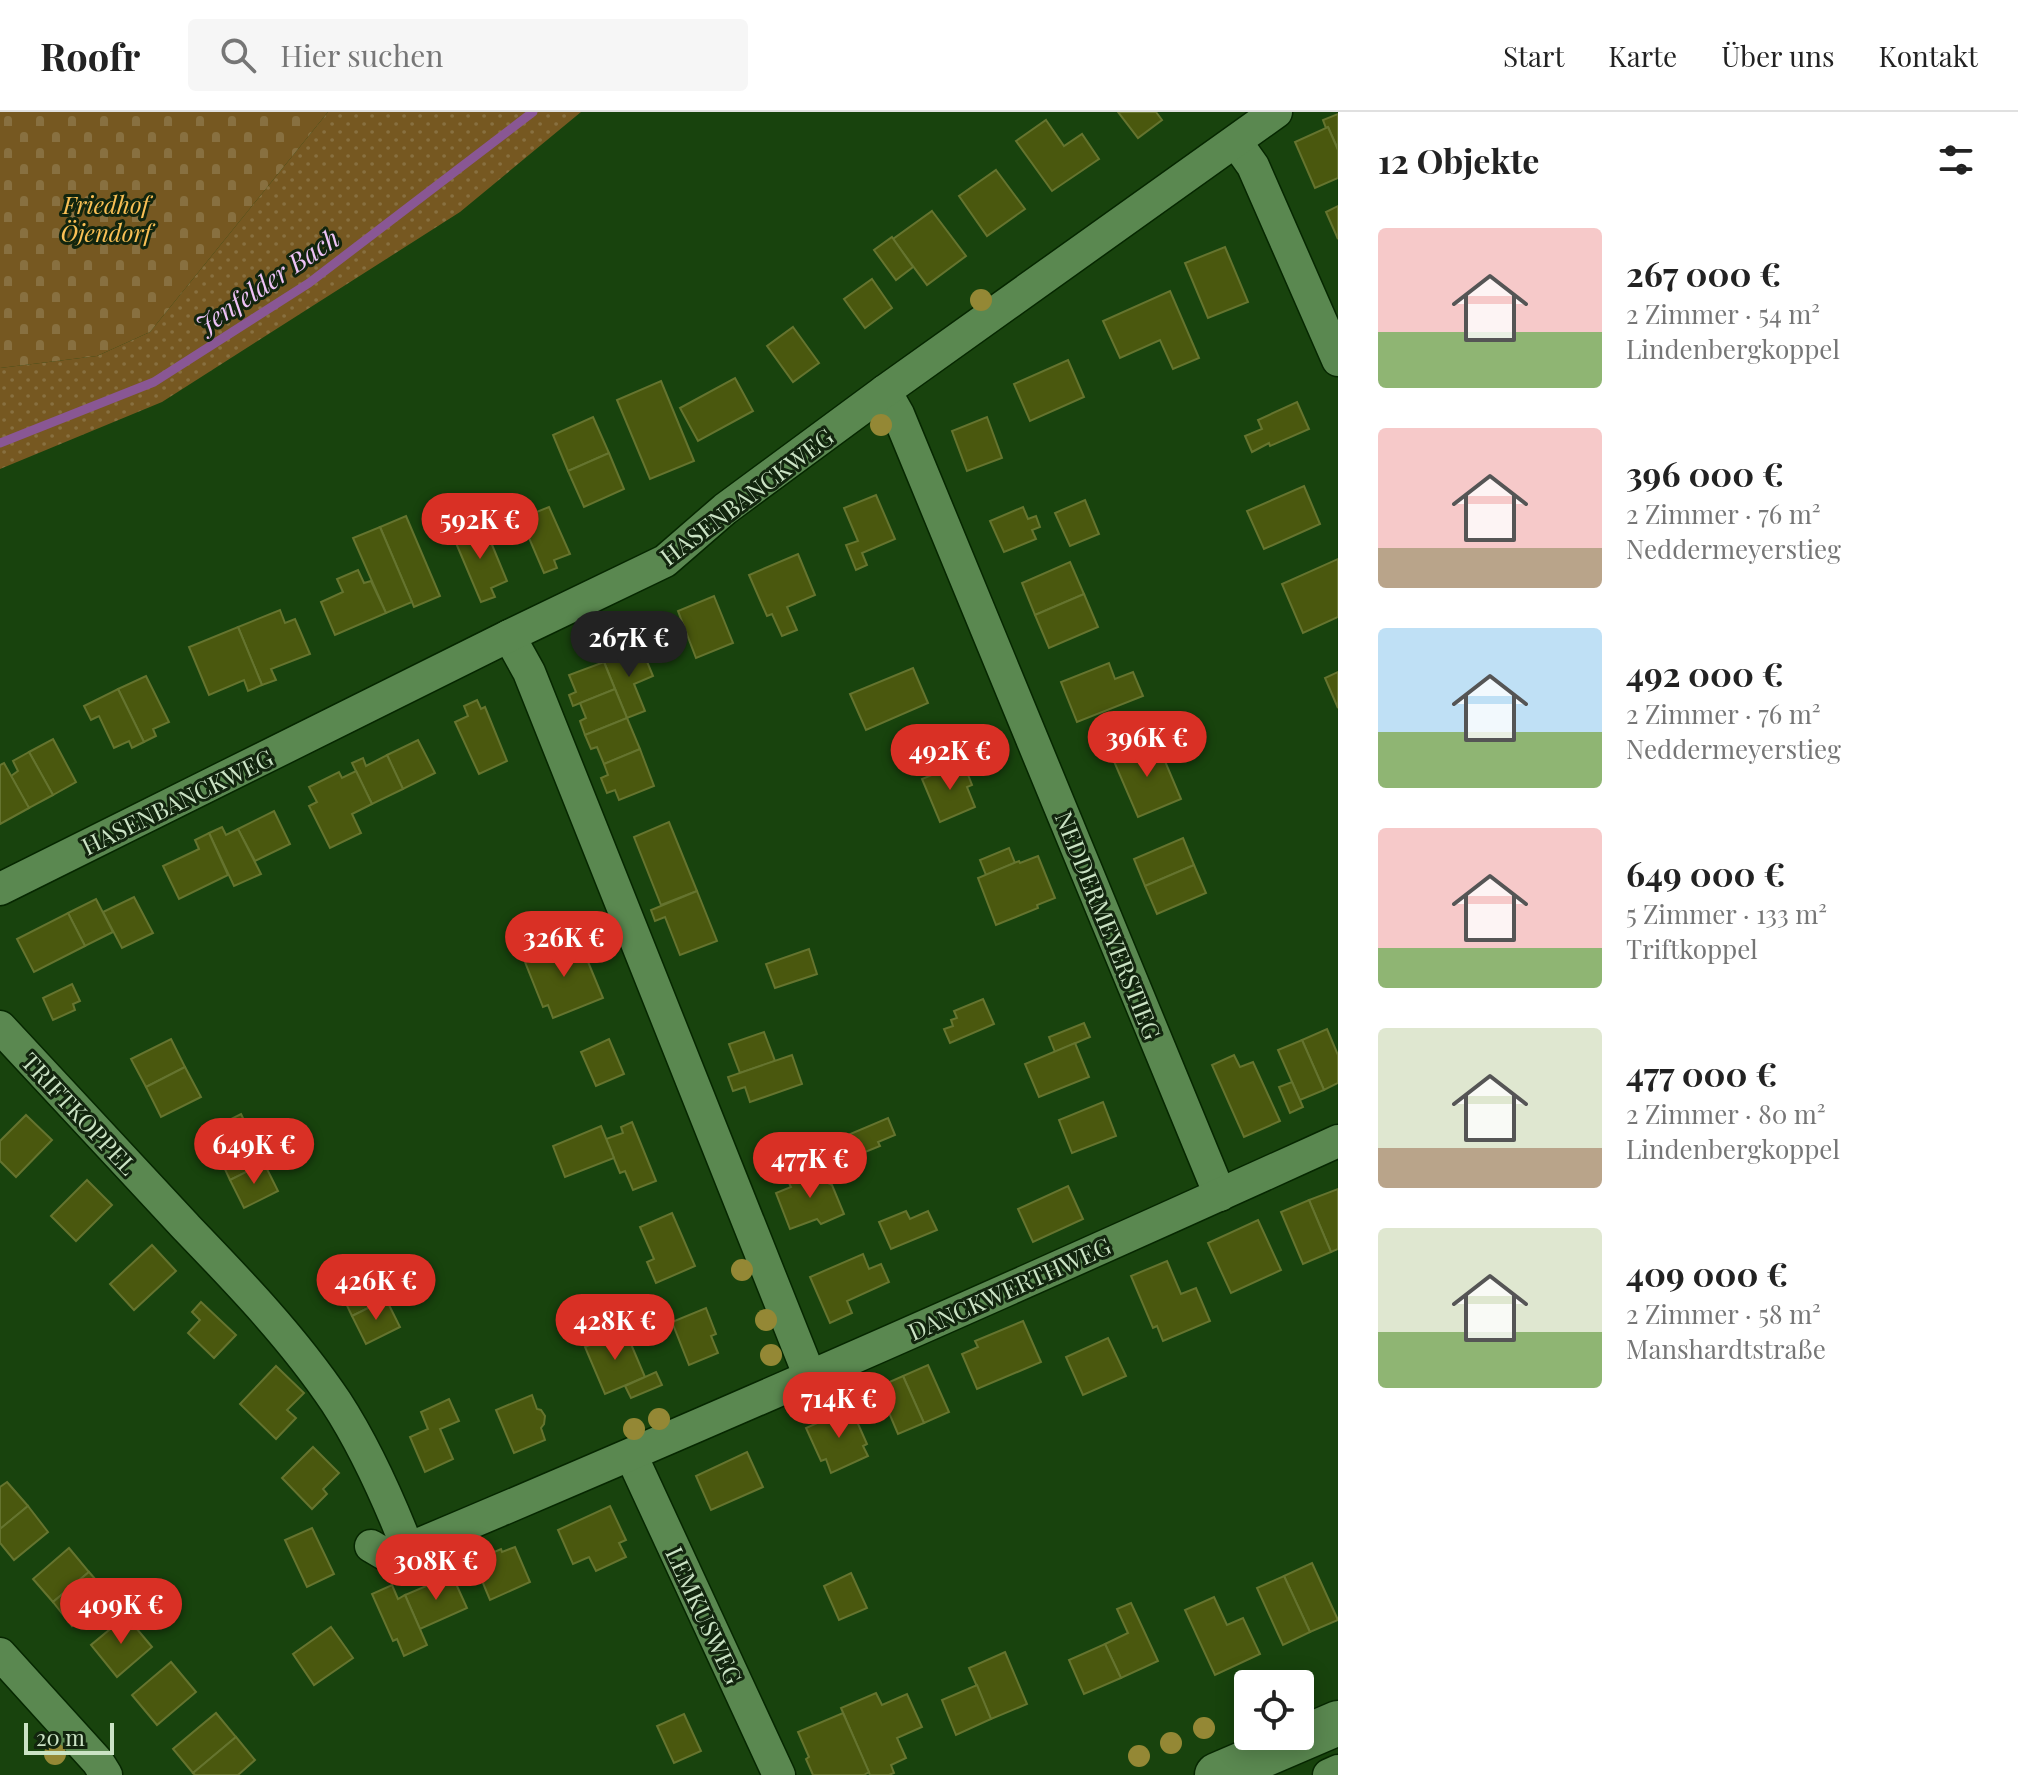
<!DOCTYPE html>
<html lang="de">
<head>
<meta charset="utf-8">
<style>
  body { margin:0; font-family:"Playfair Display",serif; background:#f6f6f6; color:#222; height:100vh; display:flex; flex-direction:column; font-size:30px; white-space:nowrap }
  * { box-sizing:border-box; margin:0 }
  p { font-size:26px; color:#767676 }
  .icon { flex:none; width:44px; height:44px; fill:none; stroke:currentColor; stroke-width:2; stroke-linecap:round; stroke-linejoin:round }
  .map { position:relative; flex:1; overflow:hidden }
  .panel { display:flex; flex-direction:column; background:#fff; width:680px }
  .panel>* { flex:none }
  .buttons { position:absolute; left:1234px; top:1558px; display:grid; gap:16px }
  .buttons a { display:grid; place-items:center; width:80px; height:80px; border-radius:8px; background:#fff; box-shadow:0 4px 20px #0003; font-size:40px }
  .scale { position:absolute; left:24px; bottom:20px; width:90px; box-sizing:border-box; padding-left:8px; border:4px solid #cbe3c5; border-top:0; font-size:22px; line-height:28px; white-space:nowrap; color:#cbe3c5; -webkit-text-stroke:6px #12250e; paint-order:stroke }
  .price { position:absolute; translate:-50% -68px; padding:0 18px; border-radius:28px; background:#d93025; color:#fff; font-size:26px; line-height:52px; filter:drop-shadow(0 2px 4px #0008) }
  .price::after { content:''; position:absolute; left:50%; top:48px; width:24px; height:18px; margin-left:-12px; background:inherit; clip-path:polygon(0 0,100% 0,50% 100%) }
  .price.on { background:#222; color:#fff }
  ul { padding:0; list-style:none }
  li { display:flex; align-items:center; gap:24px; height:200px; padding:0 40px }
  li span { display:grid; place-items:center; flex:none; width:224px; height:160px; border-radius:8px; color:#555 }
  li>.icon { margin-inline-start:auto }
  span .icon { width:96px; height:96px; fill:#fffc; stroke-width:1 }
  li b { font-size:34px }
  h2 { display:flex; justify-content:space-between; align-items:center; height:96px; padding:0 40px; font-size:34px }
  header { display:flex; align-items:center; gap:48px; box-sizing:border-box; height:112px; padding:0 40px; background:#fff; border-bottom:2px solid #e0e0e0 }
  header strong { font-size:38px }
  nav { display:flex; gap:44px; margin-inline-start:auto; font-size:28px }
  .search { width:560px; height:72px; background:#f6f6f6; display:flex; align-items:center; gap:20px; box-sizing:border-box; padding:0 28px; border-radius:8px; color:#767676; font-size:30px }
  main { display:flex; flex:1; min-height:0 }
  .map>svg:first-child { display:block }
  .grass { fill:url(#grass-dots) }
  .cemetery { fill:url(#cemetery-stones) }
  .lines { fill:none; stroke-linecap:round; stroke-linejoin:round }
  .stream { stroke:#895794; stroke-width:9 }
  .building { fill:#4a580e; stroke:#65742f; stroke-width:2 }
  .street-casing { stroke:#062700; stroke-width:35 }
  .secondary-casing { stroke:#062700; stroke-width:47 }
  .street { stroke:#5a8850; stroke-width:32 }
  .secondary { stroke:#5a8850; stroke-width:44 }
  .tree { fill:#948835 }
  .labels { text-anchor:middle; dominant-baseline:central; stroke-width:6; stroke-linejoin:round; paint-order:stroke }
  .park-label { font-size:24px; font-style:italic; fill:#fac055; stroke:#12250e }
  .street-label { font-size:24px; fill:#cbe3c5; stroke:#12250e }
  .water-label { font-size:26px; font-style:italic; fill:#eec3f7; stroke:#12250e }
</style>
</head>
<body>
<header>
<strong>Roofr</strong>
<div class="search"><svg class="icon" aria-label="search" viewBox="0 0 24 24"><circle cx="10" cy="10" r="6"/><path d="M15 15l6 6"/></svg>Hier suchen</div>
<nav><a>Start</a><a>Karte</a><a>Über uns</a><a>Kontakt</a></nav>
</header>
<main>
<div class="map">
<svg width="1338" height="1663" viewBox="0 0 1338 1663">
  <defs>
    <pattern id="grass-dots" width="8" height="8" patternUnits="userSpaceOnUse" patternTransform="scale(2)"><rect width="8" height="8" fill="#765821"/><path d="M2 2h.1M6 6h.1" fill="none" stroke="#887040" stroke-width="1.8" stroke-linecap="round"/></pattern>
    <pattern id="cemetery-stones" width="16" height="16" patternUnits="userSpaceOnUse" patternTransform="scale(2)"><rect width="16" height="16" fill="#765821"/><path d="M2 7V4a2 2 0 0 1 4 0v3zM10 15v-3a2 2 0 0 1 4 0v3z" fill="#887040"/></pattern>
  </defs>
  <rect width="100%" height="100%" fill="#18430d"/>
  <!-- grass -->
  <polygon class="grass" points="328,0 581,0 460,100 162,290 0,357 0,256 97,244 150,220"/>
  <!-- cemetery -->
  <polygon class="cemetery" points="0,0 328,0 150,220 97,244 0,256"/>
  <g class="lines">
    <!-- stream -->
    <polyline class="stream" points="0,331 154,270 309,171 533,0"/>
  </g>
  <!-- building -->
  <g class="building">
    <polygon points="1118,0 1156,0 1162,8 1138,26"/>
    <polygon points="1338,2 1338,35 1337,35 1328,15 1326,16 1323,8"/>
    <polygon points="1046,8 1064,34 1082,22 1099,47 1052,79 1016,29"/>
    <polygon points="1328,15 1338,38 1338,66 1315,76 1295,30"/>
    <polygon points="996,58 1025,97 987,124 959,84"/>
    <polygon points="1338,94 1338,127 1326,100"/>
    <polygon points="932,99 966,144 927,173 893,127"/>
    <polygon points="892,125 913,155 896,168 874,138"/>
    <polygon points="1225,135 1248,190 1208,206 1185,151"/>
    <polygon points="872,167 892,196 865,216 844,187"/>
    <polygon points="1170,179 1199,246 1173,257 1160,228 1120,246 1103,209"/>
    <polygon points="793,215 819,251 793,270 767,234"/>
    <polygon points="1068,248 1084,285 1030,309 1014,272"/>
    <polygon points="735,266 753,299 698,329 680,296"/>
    <polygon points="661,269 694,349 650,367 617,288"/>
    <polygon points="1297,290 1309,317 1270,334 1269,331 1252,340 1245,324 1262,317 1258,308"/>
    <polygon points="593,305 609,341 568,359 553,323"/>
    <polygon points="987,305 1002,346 967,359 952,319"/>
    <polygon points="609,341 624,377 584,395 568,359"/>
    <polygon points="1304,374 1320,412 1264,437 1247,399"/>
    <polygon points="876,383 895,427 862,441 867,453 856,458 846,433 858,429 844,396"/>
    <polygon points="1085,388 1099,422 1070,434 1055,401"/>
    <polygon points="549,395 570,442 554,448 557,456 544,461 526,419 530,418 524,405"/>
    <polygon points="1023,395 1028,407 1036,404 1040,415 1032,418 1036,427 1004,440 990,409"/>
    <polygon points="406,404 440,484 414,495 380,415"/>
    <polygon points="483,411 507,469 491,476 495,485 481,490 453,424"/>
    <polygon points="380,415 412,490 386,501 353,426"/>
    <polygon points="798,442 815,483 787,495 797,518 782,524 772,502 767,504 749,463"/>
    <polygon points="1338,447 1338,505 1303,521 1282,472"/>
    <polygon points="1070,450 1084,482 1035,503 1022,471"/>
    <polygon points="358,458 364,471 371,469 386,501 335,523 321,490 343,480 337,467"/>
    <polygon points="1084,482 1098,515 1049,536 1035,503"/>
    <polygon points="714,484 733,531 696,546 678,499"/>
    <polygon points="280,498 285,511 295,507 310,542 271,557 276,568 262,573 238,515"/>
    <polygon points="238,515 262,573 248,579 244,568 209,583 189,535"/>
    <polygon points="641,535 653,564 634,572 645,599 627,606 604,550"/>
    <polygon points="604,550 615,577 573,594 569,583 576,580 569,563"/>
    <polygon points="1109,551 1115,567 1133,560 1143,584 1077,610 1061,570"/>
    <polygon points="913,556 928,591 866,618 850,582"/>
    <polygon points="1338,560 1338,596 1325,566"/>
    <polygon points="146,564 169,610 153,617 156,624 144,630 118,577"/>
    <polygon points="118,577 144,630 132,636 129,629 114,636 99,604 91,608 84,594"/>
    <polygon points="615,577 627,606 585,623 580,609 586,606 580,591"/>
    <polygon points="477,588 481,597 485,595 507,649 479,662 455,610 468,604 464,594"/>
    <polygon points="627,606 640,637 604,652 597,635 591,637 585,623"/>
    <polygon points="53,627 76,670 53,683 29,640"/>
    <polygon points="418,628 435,661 403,677 387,643"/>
    <polygon points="1156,628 1181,687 1138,705 1113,647"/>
    <polygon points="640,637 654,674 619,688 615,678 607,681 601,666 608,663 604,652"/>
    <polygon points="29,640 53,683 29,696 11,664 18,659 13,649"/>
    <polygon points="387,643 403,677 372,692 352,651 363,646 366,654"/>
    <polygon points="963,650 972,673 967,675 975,695 940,710 922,667"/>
    <polygon points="4,651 29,696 0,712 0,653"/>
    <polygon points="356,659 372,692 352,702 361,721 330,736 309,694 317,690 309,675 339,660 342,666"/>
    <polygon points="274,699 290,732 255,749 238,717"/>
    <polygon points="669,710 697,779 661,793 634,725"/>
    <polygon points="222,715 226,723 238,717 261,762 234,774 209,721"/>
    <polygon points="209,721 228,763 179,787 163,754 199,737 195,728"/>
    <polygon points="1183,726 1194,753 1145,774 1134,747"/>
    <polygon points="1009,736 1015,751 986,763 980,748"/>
    <polygon points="1038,744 1055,786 1037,793 1038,796 996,813 978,766 1019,749 1020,751"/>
    <polygon points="1194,753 1206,781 1157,802 1145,774"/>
    <polygon points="697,779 717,829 680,843 665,805 655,809 651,798"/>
    <polygon points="134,785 153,821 122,836 103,800"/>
    <polygon points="96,787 113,820 85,834 68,801"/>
    <polygon points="68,801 85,834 34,860 17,827"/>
    <polygon points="579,828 603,886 553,906 548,893 543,895 525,850"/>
    <polygon points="809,837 817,862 775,876 766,852"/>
    <polygon points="72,872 80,889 73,892 75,898 53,908 43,886"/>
    <polygon points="983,887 994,912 950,931 944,917 953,914 951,908 957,906 954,899"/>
    <polygon points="1084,911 1090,925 1055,940 1049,925"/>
    <polygon points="1327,917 1338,943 1338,971 1324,978 1302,928"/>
    <polygon points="764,920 775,949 740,961 729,932"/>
    <polygon points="171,927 185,955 146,975 131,947"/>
    <polygon points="609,927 624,962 596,974 581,940"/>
    <polygon points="1302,928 1324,978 1300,988 1278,938"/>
    <polygon points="1075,931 1089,965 1039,985 1025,952"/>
    <polygon points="792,943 802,972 750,990 745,975 733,979 728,965"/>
    <polygon points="1234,943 1240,955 1253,950 1280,1009 1244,1025 1212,953"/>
    <polygon points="185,955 201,985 161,1005 146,975"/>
    <polygon points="1292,970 1303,995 1290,1001 1279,975"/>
    <polygon points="1103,990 1116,1024 1072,1041 1059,1008"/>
    <polygon points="241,1002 252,1025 267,1018 279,1044 230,1068 207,1019"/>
    <polygon points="26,1003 52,1028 16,1065 0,1049 0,1029"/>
    <polygon points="888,1006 895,1023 878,1030 880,1034 838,1051 829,1031"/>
    <polygon points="632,1010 656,1069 633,1078 625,1059 620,1061 606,1027 623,1021 621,1015"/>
    <polygon points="601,1014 614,1046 565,1065 553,1034"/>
    <polygon points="264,1051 278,1079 244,1096 230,1068"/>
    <polygon points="827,1055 829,1061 816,1066 817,1071 826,1070 832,1073 844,1102 821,1112 817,1107 790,1117 776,1081 791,1075 788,1069"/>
    <polygon points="87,1068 112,1093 76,1129 51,1104"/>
    <polygon points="1068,1074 1083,1107 1033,1130 1018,1097"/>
    <polygon points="1338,1077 1338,1137 1331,1140 1309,1088"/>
    <polygon points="1309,1088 1331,1140 1303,1152 1281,1100"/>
    <polygon points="906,1099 910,1107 928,1099 937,1118 891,1137 879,1110"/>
    <polygon points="672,1101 695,1154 656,1171 647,1150 654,1147 640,1115"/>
    <polygon points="1258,1108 1281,1158 1231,1181 1208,1131"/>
    <polygon points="152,1133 176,1159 134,1198 110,1172"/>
    <polygon points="863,1142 869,1157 881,1152 889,1170 847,1189 852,1201 830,1211 810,1165"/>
    <polygon points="1167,1149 1181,1182 1196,1176 1210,1209 1163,1229 1157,1214 1153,1216 1131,1164"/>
    <polygon points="386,1154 399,1181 352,1204 339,1177"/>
    <polygon points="386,1187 400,1215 366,1232 352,1204"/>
    <polygon points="201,1190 236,1223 214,1246 188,1221 200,1208 192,1200"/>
    <polygon points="706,1196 716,1222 711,1224 718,1241 689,1253 672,1210"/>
    <polygon points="1023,1209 1041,1250 977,1277 962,1242 978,1235 975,1229"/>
    <polygon points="625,1218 645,1265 605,1282 585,1235"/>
    <polygon points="1108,1226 1126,1264 1083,1283 1066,1245"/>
    <polygon points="928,1253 949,1300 924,1311 903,1264"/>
    <polygon points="276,1254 304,1281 287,1298 296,1306 276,1327 240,1292"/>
    <polygon points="656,1260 662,1273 631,1286 625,1274"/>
    <polygon points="903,1264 924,1311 898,1322 878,1275"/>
    <polygon points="532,1283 537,1297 541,1298 545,1304 544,1312 541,1316 545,1328 514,1341 496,1298"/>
    <polygon points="449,1287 459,1309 440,1317 453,1347 425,1360 410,1325 428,1317 421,1300"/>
    <polygon points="851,1296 867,1332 863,1334 868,1344 831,1361 826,1347 821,1349 806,1316"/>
    <polygon points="313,1335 339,1361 323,1377 327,1382 312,1397 282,1366"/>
    <polygon points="747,1340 763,1375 711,1398 696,1364"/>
    <polygon points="7,1370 28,1394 0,1417 0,1375"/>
    <polygon points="28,1394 48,1420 14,1448 0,1431 0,1417"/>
    <polygon points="610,1394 626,1428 619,1431 626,1445 596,1459 589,1445 573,1452 558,1418"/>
    <polygon points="312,1416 334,1462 307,1475 285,1428"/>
    <polygon points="515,1435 530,1470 490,1488 475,1452 487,1447 485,1444 501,1437 502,1440"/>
    <polygon points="69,1436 89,1460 53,1490 33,1467"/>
    <polygon points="1312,1451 1338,1508 1310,1520 1284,1464"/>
    <polygon points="89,1460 109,1483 72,1514 53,1490"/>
    <polygon points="851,1461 867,1496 839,1508 824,1474"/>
    <polygon points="452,1463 467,1496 420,1517 405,1483"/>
    <polygon points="1284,1464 1310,1520 1283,1533 1257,1476"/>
    <polygon points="392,1473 398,1487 405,1483 427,1533 404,1544 397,1527 393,1529 372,1482"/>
    <polygon points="1214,1485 1227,1513 1243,1506 1260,1542 1215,1563 1185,1498"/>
    <polygon points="1131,1491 1158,1549 1121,1566 1105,1532 1128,1521 1117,1497"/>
    <polygon points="126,1504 152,1535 117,1565 91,1533"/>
    <polygon points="331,1515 353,1546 314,1573 293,1542"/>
    <polygon points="1105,1532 1121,1566 1084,1582 1069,1548"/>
    <polygon points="1005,1540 1027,1592 991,1607 969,1556"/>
    <polygon points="171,1550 196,1580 157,1613 132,1583"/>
    <polygon points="977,1573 991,1607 956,1623 942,1588"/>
    <polygon points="876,1581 882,1593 907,1582 922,1615 897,1626 906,1646 891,1653 894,1661 889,1663 870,1663 841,1596"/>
    <polygon points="216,1601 236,1625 193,1661 173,1637"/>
    <polygon points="843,1601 869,1660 864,1663 813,1663 806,1647 809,1645 798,1620"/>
    <polygon points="684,1602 701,1639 674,1651 657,1614"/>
    <polygon points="236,1625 255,1648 238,1663 195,1663 193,1661"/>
  </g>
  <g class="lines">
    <!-- street casing -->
    <g class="street-casing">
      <g id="street">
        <polyline points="1236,30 1253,54 1338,248"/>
        <polyline points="885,279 898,302 1220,1083"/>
        <polyline points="509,524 529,560 810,1265"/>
        <polyline points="0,777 509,524 665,449 725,397 885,279 1276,0"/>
        <path d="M0,915c62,67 124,133 186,200 53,55 107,111 150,175 30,46 52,96 72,147"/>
        <polyline points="631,1343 779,1663"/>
        <path d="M371,1434l17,10 20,-7c312,-131 622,-268 930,-408"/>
        <polyline points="0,1542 98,1650 106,1663"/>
        <polyline points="1329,1663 1338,1659"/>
      </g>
    </g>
    <!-- secondary casing -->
    <g class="secondary-casing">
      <polyline id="secondary" points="1217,1663 1338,1611"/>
    </g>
    <!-- street -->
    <use href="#street" class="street"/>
    <!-- secondary -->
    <use href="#secondary" class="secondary"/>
  </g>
  <!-- trees -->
  <g class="tree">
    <circle cx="981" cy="188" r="11"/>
    <circle cx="881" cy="313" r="11"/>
    <circle cx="742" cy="1158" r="11"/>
    <circle cx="766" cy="1208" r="11"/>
    <circle cx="771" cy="1243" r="11"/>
    <circle cx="659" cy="1307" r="11"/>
    <circle cx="634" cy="1317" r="11"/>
    <circle cx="1204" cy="1616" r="11"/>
    <circle cx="1171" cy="1631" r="11"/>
    <circle cx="55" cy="1642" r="11"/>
    <circle cx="1139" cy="1644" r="11"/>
  </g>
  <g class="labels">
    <!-- park labels -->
    <g class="park-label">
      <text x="106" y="92">Friedhof<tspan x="106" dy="28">Öjendorf</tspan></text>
    </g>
    <!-- street labels -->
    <g class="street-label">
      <text transform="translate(746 384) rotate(-37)">HASENBANCKWEG</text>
      <text transform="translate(177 689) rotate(-26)">HASENBANCKWEG</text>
      <text transform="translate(1109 813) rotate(68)">NEDDERMEYERSTIEG</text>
      <text transform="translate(80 1001) rotate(47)">TRIFTKOPPEL</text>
      <text transform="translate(1009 1176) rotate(-24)">DANCKWERTHWEG</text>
      <text transform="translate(705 1503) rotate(65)">LEMKUSWEG</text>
    </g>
    <!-- water labels -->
    <g class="water-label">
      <text transform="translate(267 169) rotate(-34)">Jenfelder Bach</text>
    </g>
  </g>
</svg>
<div class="buttons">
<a><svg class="icon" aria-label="locate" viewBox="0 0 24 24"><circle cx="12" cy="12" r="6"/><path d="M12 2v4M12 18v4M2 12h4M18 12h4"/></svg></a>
</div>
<div class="scale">20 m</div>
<b class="price" style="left:480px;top:449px">592K €</b>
<b class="price on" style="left:629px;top:567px">267K €</b>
<b class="price" style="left:1147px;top:667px">396K €</b>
<b class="price" style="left:950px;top:680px">492K €</b>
<b class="price" style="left:564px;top:867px">326K €</b>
<b class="price" style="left:254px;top:1074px">649K €</b>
<b class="price" style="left:810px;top:1088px">477K €</b>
<b class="price" style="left:376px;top:1210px">426K €</b>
<b class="price" style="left:615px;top:1250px">428K €</b>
<b class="price" style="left:839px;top:1328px">714K €</b>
<b class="price" style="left:436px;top:1490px">308K €</b>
<b class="price" style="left:121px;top:1534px">409K €</b>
</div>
<section class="panel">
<h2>12 Objekte<svg class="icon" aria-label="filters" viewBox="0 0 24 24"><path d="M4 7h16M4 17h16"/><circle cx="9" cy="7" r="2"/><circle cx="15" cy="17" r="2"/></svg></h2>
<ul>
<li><span style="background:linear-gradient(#f6c9c9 65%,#8fb573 0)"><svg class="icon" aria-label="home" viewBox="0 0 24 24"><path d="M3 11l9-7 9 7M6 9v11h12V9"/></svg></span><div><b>267 000 €</b><p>2 Zimmer · 54 m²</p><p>Lindenbergkoppel</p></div></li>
<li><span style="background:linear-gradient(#f6c9c9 75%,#b9a48a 0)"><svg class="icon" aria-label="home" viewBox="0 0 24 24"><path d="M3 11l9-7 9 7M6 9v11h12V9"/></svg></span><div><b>396 000 €</b><p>2 Zimmer · 76 m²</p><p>Neddermeyerstieg</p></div></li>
<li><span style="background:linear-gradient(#bfe0f5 65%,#8fb573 0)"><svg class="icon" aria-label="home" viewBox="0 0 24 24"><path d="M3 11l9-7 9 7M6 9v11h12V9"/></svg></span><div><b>492 000 €</b><p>2 Zimmer · 76 m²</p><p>Neddermeyerstieg</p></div></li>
<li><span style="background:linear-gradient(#f6c9c9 75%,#8fb573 0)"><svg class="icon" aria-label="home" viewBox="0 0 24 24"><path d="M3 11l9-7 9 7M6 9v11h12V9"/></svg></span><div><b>649 000 €</b><p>5 Zimmer · 133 m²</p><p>Triftkoppel</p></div></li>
<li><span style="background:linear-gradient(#dfe7d0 75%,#b9a48a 0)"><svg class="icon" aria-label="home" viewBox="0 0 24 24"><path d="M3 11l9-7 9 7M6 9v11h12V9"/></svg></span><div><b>477 000 €</b><p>2 Zimmer · 80 m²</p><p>Lindenbergkoppel</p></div></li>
<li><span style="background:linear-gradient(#dfe7d0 65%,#8fb573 0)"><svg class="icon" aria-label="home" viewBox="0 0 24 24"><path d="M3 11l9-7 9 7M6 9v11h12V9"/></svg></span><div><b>409 000 €</b><p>2 Zimmer · 58 m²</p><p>Manshardtstraße</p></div></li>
</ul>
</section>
</main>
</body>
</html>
